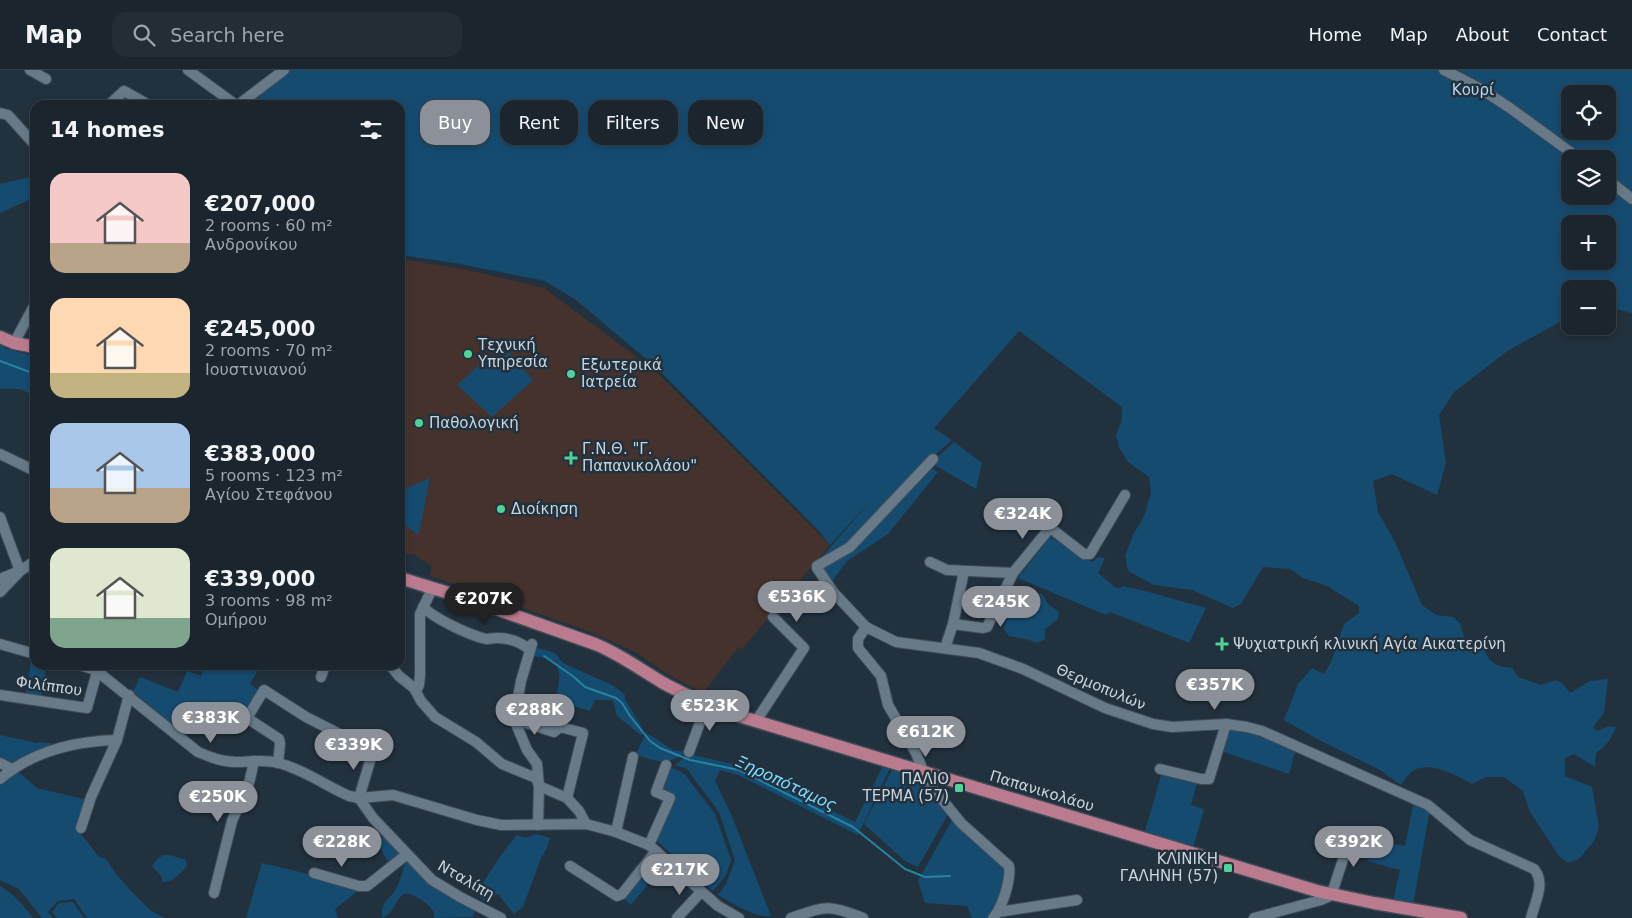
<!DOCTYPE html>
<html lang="en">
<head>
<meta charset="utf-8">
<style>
  body { margin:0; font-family:"DejaVu Sans",sans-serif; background:#232d36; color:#f1f3f6; height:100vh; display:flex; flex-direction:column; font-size:19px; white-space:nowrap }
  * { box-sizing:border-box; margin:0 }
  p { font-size:16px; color:#9fa5aa }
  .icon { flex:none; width:28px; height:28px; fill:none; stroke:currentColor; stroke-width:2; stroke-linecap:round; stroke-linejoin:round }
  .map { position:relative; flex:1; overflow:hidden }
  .panel { position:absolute; left:30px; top:30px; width:375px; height:570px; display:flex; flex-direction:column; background:#1a252e; border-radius:15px; box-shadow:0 2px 8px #0003,0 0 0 1px #38424a }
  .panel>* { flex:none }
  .guide { position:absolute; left:420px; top:30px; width:475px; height:45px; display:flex; gap:10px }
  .fabs { position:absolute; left:1561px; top:15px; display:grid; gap:10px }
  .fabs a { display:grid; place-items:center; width:55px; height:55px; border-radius:10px; background:#1a252e; box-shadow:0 2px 8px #0003,0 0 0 1px #38424a; font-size:25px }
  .price { position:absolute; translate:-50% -42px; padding:0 11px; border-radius:18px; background:#8c9099; color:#fff; font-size:16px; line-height:32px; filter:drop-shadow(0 1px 2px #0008) }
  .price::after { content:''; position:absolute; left:50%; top:30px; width:15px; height:11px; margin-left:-8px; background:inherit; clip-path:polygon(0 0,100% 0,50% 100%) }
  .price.current { background:#222; color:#fff }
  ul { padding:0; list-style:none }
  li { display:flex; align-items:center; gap:15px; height:125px; padding:0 20px }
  li span { display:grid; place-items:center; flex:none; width:140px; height:100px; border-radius:15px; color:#555 }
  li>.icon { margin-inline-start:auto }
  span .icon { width:60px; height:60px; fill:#fffc; stroke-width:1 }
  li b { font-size:21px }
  h2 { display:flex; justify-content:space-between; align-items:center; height:60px; padding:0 20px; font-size:21px }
  .chip { padding:0 18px; border-radius:15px; background:#1a252e; box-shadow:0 2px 8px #0003,0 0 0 1px #38424a; font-size:18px; line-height:45px }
  .chip.current { background:#8c9099; color:#fff }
  header { display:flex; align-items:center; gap:30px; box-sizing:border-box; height:70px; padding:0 25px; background:#1a252e; border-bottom:1px solid #38424a }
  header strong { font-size:24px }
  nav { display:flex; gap:28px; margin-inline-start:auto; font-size:18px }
  .search { width:350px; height:45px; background:#232d36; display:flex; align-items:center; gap:12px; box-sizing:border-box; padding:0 18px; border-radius:15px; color:#9fa5aa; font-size:19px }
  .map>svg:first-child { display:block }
  .medical { fill:#45322c }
  .green { fill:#164b70; fill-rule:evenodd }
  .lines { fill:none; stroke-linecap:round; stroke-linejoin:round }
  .stream { stroke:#2584a1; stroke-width:2 }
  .minor-casing { stroke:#404d58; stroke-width:12 }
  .major-casing { stroke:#404d58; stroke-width:15 }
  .minor { stroke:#687a88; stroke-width:10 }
  .major { stroke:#bb7b8e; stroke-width:12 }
  .poi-dot { fill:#51d398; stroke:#22313e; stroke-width:2 }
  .labels { text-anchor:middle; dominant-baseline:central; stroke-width:5; stroke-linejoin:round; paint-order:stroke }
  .park-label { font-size:15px; fill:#b6d6f0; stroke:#22313e }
  .poi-label { font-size:15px; fill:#cad4dc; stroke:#22313e; text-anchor:start }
  .street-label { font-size:15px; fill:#cad4dc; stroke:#22313e }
  .water-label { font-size:16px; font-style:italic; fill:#7edcfd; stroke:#22313e }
</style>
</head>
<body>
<header>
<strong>Map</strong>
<div class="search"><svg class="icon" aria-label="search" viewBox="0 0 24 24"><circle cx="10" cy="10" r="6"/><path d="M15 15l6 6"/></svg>Search here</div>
<nav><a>Home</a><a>Map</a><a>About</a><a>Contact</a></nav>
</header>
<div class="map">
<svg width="1632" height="848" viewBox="0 0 1632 848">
  <rect width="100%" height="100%" fill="#22313e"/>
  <!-- medical -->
  <polygon class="medical" points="400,189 463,199 544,218 654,300 830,475 742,579 739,577 737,579 703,623 669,605 637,583 609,570 580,558 430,506 432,496 413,484 400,484"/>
  <!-- green -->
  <g class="green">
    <path d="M291,0h1341v243l-20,-5 -4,1v-20h-38v29l-7,2 -54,30 -55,42 -15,23 7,48 -9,32 -45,-21 -19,7 5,31 17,30 27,63 14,10 17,2 7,6 5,17 15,1c8,18 10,25 32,27l6,9 23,8 15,-5 7,4 7,9 20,-12 18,-2 -4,34 -11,14 4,4 12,-5 7,1c-5,12 -10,19 -20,26l-1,14 -21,-13 -9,4v18l27,11 7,40 -5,14 -15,18 -11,4 -9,-7 -29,-44 -7,-21 -19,-14h-18l-14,7c-14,-8 -41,-23 -58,-14 -5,3 -10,11 -13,15l-21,-15 -61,-30 -35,-20 14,-36 14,-16 12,6 6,-10 14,-40 15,-11v-7l-32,-20 -24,-8 -13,-9 -27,-2 -22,37 -8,4 -41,-18 -38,-5 -26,-14 -3,-15 8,-21 11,-19 7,-23 -2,-16 -21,-15 -9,-15 -3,-12 6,-16v-12l-103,-76 -127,145 42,-48 18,12 -23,20 -80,85 -28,13 52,-60 -43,47 -11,-14 -162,-163 -81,-68 -31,-19 -90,-18 -55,-8v-150h-152zM1570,24h38v37h-38zM1570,89h38v37h-38zM1570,154h38v37h-38z"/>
    <polygon points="35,106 35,127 0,143 0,114"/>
    <polygon points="0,274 6,279 35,286 35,326 20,319 0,319"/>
    <polygon points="510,283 532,309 531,312 493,346 491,346 457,315 489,286"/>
    <polygon points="954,372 982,393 976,419 931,393"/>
    <polygon points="928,395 938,402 888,464 847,491 830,514 819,497 851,479"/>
    <polygon points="430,408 419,463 417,464 400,451 400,421"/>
    <polygon points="1050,467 1092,492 1098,487 1105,488 1098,503 1116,518 1120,518 1123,516 1149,522 1206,538 1189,573 1110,542 1106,545 1018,508"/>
    <polygon points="1025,522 1042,524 1048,534 1059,542 1058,549 1045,559 1045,569 1037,573 1026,569 1009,566 1003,558 1007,549 1000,538 1008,525"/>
    <path d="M532,576l23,7 8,10 51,23 11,9v4l18,31 -1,6 -25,-20 -4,-16h-18l-5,11 -35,-11c3,-11 9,-30 -2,-39 -6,-4 -17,-4 -24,-6z"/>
    <polygon points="31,590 35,591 35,595 47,595 41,627 26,623"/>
    <polygon points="206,595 261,595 250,614 260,621 244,645 209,631 187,666 133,622 140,607 178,622 187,601 201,606"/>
    <polygon points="1229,657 1259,663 1296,678 1289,704 1221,681"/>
    <path d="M645,662l28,18 13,2c-22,15 -26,9 -51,3l9,-17z"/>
    <polygon points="0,665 37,673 41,672 61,675 12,697 0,692"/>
    <path d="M689,684l53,12 113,56 29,-58 7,2 -33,69 -120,-60 -18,-5 -5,11 16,33 40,102c-15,2 -40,-13 -53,-21l8,-11 9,-24 -16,-48 -32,-43 -12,-4z"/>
    <polygon points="668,697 678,700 686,706 715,744 731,790 726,805 713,821 658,772 654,771 667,744 661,720"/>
    <polygon points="893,698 922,706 948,744 918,797 905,791 864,754"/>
    <polygon points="16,700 37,718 87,730 78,760 99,787 106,789 116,804 131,821 150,840 164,848 87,848 74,829 58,831 48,842 53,848 42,848 19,819 0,810 0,715"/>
    <polygon points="1162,702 1197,713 1191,735 1204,739 1193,778 1145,761"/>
    <polygon points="1414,730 1430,739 1413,835 1393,831 1400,800 1367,791 1373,770 1405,776"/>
    <path d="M952,750l53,49c-3,18 -5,35 -18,49h-15l-5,-12 -42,-3 -7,-22z"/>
    <polygon points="536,764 550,768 547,778 541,788 523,837 514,844 498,824 487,832 479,827 479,819 501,785 517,765 525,768"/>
    <polygon points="384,765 399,784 388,792 378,774"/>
    <path d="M164,785h6l16,5 1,6c-8,8 -13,16 -25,16v-5l-10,-11 5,-7z"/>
    <polygon points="655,788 664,795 631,835 622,827"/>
    <path d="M406,791c9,5 15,17 25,24 13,10 30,16 44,25l-2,7 -39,1v-6c-6,-9 -18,-17 -29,-19 -11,7 -10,20 -23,25 -2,-18 9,-18 15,-31 4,-8 6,-18 9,-26z"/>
    <polygon points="262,793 363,817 335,839 338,848 246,848"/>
    <path d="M0,816c14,8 23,19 33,32h-33z"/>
    <polygon points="73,832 84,848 57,848 52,842 59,833"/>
  </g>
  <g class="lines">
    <!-- stream -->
    <g class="stream">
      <polyline points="0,291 35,304"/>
      <polyline points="544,586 574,607 585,617 616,628 622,633 630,646 650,671 660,678 690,690 739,700 853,757 905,799 925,807 950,806"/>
    </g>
    <!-- minor casing -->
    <g class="minor-casing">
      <g id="minor">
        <polyline points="30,0 46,9"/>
        <polyline points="188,0 236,35"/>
        <polyline points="1444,0 1481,19 1510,38 1580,89"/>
        <polyline points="109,35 124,21 149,35"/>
        <polyline points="238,35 284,0"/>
        <polyline points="0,43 8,45 35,75"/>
        <polyline points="1608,110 1632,129"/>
        <polyline points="14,273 35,234"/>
        <polyline points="0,384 35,401"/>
        <path d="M933,389l-83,88 -33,19v2l17,25 32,34 30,15 83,11 44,16 82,39 48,16 19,3 54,-3 21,3 15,4 166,74 42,35 64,29c12,14 1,33 -3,49"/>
        <polyline points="0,447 20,501"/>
        <polyline points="930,492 947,500 1013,503"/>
        <polyline points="0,509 17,502"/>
        <polyline points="0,522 20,501 35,491"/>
        <path d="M423,537c12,12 46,28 63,32 4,0 7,-1 11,-1 12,0 24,4 33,12"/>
        <polyline points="953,554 983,558 987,557 1013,503 1049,459 1053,460 1084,484 1090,484 1125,425"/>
        <path d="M866,557l-8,12v9l23,28 7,29 28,48 11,28 34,42 48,43c2,13 -6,41 -16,52"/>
        <polyline points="0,574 35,584"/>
        <polyline points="532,574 521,611 514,649 527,680 537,694 539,716 538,755"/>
        <polyline points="945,578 953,554 964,501"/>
        <path d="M79,595l13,4 11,7 95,76c12,5 24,10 38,10 14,0 28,-3 42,1 25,6 48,23 71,33l10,2 34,-3 84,25 24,5 85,-1 30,8 33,13 69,61 21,12"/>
        <polyline points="390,595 399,606 414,618 421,631 435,647 476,672 502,694 536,708 539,716 567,728 579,741 586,754"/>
        <polyline points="98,603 105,595"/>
        <polyline points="321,607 325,595"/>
        <polyline points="416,621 419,615 420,605 420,544 432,519"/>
        <polyline points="0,625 87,638 97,602"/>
        <polyline points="514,649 554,662 560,657 583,663 567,728"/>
        <polyline points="756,651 804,578 773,547"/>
        <polyline points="689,682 707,634"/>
        <polyline points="0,693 12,699"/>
        <polyline points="278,693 280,674 279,669 247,648 264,620 306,647 373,681 359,728"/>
        <polyline points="1160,699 1201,709 1209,709 1226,654"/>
        <path d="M0,709c33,-28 75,-38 117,-39"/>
        <polyline points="359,728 373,748 432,810 460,827 501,848"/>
        <polyline points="81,758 91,727 117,670 129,625"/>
        <polyline points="616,762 633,687"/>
        <polyline points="649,775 670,728 656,722 666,695"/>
        <polyline points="570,796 617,826 622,824 656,781"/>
        <polyline points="314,803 359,816 367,816 406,785"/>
        <path d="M214,823l18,-72c3,-8 7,-13 11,-21 6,-12 8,-26 11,-39"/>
        <polyline points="998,842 1077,830"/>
        <polyline points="677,848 701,822"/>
        <path d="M791,848c35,-12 37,-14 72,0"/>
        <polyline points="1254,848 1321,830 1328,827 1333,820 1352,762"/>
      </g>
    </g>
    <!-- major casing -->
    <g class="major-casing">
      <g id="major">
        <polyline points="0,267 14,273 35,277"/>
        <path d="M400,508l68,21 127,45c25,10 46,26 70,40 24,13 48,23 74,32l578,175 57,12 87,15"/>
      </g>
    </g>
    <!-- minor -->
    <use href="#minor" class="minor"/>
    <!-- major -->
    <use href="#major" class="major"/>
  </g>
  <!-- markers -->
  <g class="poi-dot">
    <circle cx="468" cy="284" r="5"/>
    <circle cx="571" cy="304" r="5"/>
    <circle cx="419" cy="353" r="5"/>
    <path d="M568.5 380.5h5v5h5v5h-5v5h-5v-5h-5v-5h5z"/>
    <circle cx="501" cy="439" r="5"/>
    <path d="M1219.5 566.5h5v5h5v5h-5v5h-5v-5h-5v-5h5z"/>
    <rect x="954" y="713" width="10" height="10" rx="2.5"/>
    <rect x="1223" y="793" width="10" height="10" rx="2.5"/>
  </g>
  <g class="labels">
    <!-- park labels -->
    <g class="park-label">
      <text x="1473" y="20">Κουρί</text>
    </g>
    <!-- poi labels -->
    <g class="poi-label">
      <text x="478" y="275">Τεχνική<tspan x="478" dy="17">Υπηρεσία</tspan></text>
      <text x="581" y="295">Εξωτερικά<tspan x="581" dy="17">Ιατρεία</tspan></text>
      <text x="429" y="353">Παθολογική</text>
      <text x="582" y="379">Γ.Ν.Θ. "Γ.<tspan x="582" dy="17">Παπανικολάου"</tspan></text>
      <text x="511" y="439">Διοίκηση</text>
      <text x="1233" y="574">Ψυχιατρική κλινική Αγία Αικατερίνη</text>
      <text x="949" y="709" text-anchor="end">ΠΑΛΙΟ<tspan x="949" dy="17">ΤΕΡΜΑ (57)</tspan></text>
      <text x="1218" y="789" text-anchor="end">ΚΛΙΝΙΚΗ<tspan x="1218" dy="17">ΓΑΛΗΝΗ (57)</tspan></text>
    </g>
    <!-- street labels -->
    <g class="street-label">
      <text transform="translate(49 616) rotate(8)">Φιλίππου</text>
      <text transform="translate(1101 617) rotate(23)">Θερμοπυλών</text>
      <text transform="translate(1042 721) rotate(17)">Παπανικολάου</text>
      <text transform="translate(466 810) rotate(30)">Νταλίπη</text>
    </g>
    <!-- water labels -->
    <g class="water-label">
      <text transform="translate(786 713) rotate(25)">Ξηροπόταμος</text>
    </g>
  </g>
</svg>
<div class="fabs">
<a><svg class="icon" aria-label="locate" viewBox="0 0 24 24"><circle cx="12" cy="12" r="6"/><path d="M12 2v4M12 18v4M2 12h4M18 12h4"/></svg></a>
<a><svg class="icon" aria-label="layers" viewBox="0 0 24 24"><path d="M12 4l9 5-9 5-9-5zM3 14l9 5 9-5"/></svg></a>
<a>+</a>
<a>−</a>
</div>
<b class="price" style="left:1023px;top:470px">€324K</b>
<b class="price" style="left:797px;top:553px">€536K</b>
<b class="price current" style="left:484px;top:555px">€207K</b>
<b class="price" style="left:1001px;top:558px">€245K</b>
<b class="price" style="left:1215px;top:641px">€357K</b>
<b class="price" style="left:710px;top:662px">€523K</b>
<b class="price" style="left:535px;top:666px">€288K</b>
<b class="price" style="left:211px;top:674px">€383K</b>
<b class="price" style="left:926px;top:688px">€612K</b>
<b class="price" style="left:354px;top:701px">€339K</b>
<b class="price" style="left:218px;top:753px">€250K</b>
<b class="price" style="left:342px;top:798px">€228K</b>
<b class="price" style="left:1354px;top:798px">€392K</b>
<b class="price" style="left:680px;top:826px">€217K</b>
<div class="guide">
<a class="chip current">Buy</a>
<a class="chip">Rent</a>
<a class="chip">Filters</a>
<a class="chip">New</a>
</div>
<section class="panel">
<h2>14 homes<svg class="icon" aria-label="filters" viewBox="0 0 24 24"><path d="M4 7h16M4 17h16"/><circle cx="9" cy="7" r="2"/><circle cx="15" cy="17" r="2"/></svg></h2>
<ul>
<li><span style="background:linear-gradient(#f6c9c9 70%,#b9a48a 0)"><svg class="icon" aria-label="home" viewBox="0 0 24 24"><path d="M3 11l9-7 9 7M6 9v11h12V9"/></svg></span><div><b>€207,000</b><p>2 rooms · 60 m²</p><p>Ανδρονίκου</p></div></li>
<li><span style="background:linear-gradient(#ffd9b3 75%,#c2b280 0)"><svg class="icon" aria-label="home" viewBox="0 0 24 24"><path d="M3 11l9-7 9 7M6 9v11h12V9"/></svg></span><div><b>€245,000</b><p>2 rooms · 70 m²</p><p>Ιουστινιανού</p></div></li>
<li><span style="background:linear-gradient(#a9c7e8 65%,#b9a48a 0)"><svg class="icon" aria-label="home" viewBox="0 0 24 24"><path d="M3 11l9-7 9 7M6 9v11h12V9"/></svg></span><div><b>€383,000</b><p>5 rooms · 123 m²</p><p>Αγίου Στεφάνου</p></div></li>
<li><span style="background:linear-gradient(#dfe7d0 70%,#7fa58c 0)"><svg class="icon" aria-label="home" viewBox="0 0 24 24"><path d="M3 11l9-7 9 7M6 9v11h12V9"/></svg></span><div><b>€339,000</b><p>3 rooms · 98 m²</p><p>Ομήρου</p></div></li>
</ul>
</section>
</div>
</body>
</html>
